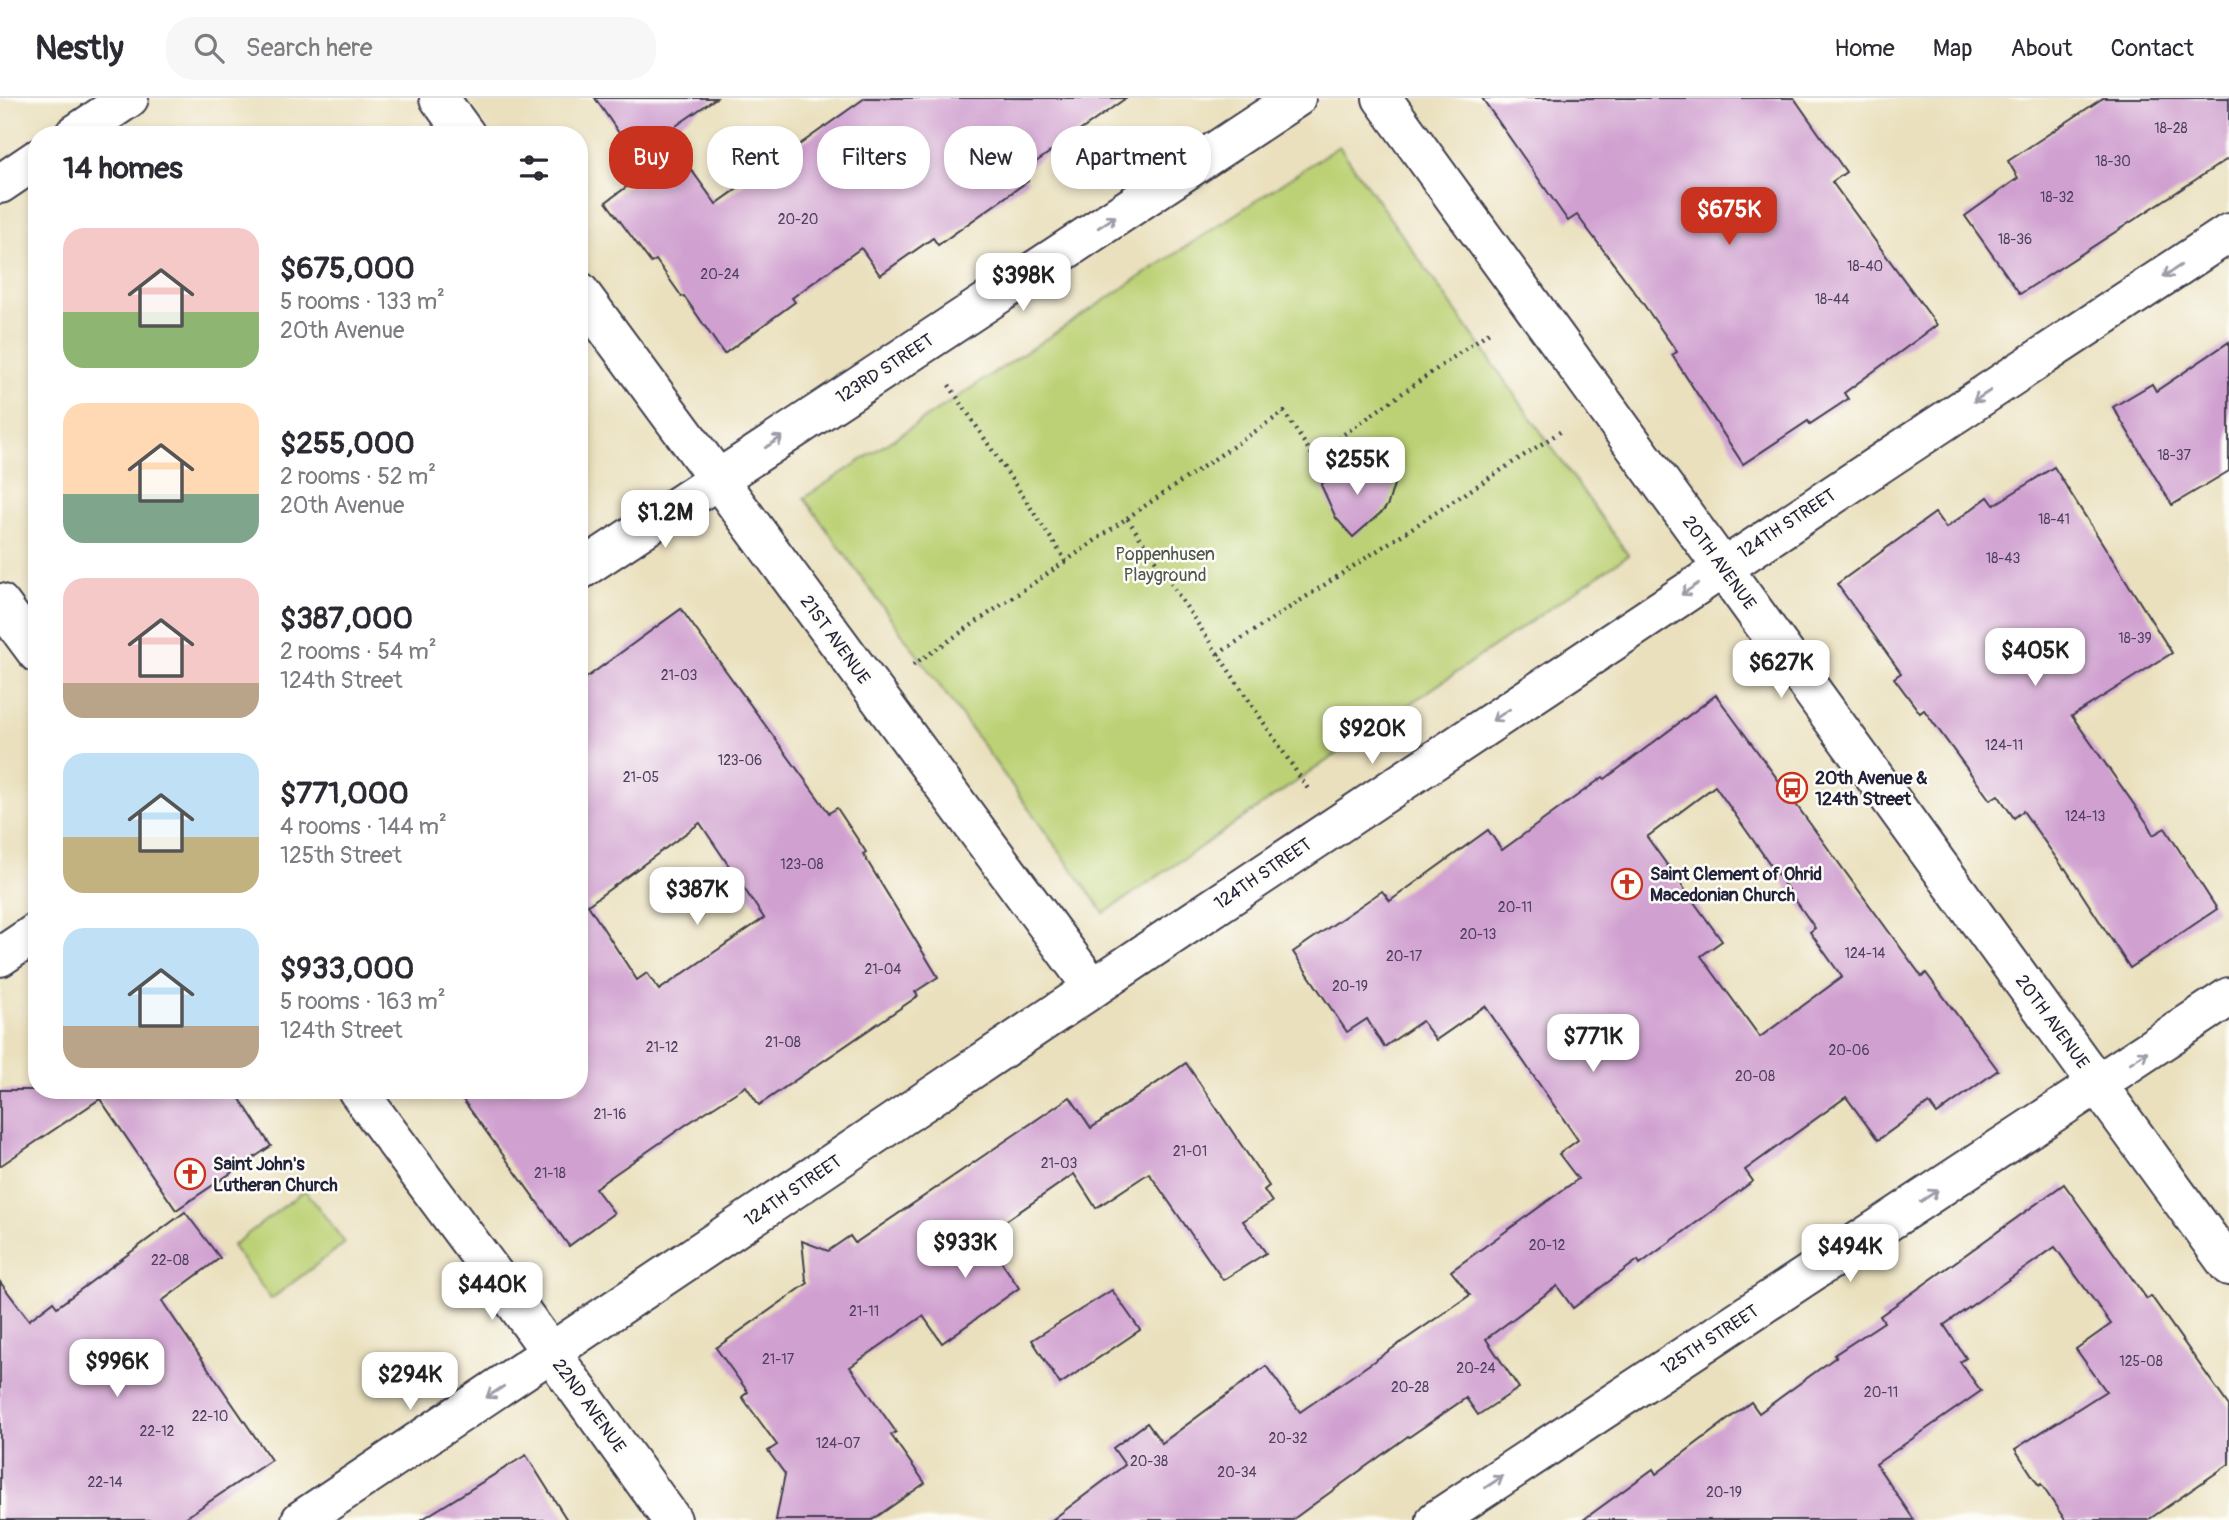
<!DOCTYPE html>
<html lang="en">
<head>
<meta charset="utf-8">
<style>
  body { margin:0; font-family:Pangolin,sans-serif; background:#f7f7f7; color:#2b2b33; height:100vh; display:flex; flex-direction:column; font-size:26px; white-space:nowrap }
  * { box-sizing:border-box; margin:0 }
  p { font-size:23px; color:#7c7c81 }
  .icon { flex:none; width:38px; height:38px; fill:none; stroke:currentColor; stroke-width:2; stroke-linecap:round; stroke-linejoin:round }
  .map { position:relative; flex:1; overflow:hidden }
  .sheet { position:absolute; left:28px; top:28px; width:560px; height:973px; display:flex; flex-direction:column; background:#fff; border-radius:28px; box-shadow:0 4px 10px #0003 }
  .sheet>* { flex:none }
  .hud { position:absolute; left:609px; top:28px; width:665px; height:63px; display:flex; gap:14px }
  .price { position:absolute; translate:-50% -60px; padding:0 16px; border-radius:14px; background:#fff; color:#222; font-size:23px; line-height:46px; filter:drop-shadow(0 2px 4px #0008) }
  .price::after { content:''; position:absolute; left:50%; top:42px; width:21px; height:16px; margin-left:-10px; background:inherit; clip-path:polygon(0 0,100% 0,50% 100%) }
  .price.active { background:#c8321e; color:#fff }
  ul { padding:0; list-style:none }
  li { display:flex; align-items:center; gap:21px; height:175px; padding:0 35px }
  li span { display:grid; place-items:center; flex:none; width:196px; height:140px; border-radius:21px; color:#555 }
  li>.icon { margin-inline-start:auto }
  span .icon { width:84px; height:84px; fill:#fffc; stroke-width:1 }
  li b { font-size:30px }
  h2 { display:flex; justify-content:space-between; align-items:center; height:84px; padding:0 35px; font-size:30px }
  .tag { padding:0 24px; border-radius:28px; background:#fff; box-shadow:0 4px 10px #0003; font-size:24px; line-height:63px }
  .tag.active { background:#c8321e; color:#fff }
  header { display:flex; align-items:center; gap:42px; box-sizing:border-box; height:98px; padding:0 35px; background:#fff; border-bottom:2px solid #e1e1e2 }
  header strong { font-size:33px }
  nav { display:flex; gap:38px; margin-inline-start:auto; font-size:24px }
  .search { width:490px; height:63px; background:#f7f7f7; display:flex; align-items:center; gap:18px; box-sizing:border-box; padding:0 24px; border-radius:28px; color:#7c7c81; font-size:26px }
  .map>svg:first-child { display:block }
  .green { fill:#bcd175; stroke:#6f7a58; stroke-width:2 }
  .building { fill:#d0a0d0; fill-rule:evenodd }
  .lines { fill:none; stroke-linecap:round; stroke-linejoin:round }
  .minor-casing { stroke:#403e4e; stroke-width:42 }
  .path { stroke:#403e4e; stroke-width:4.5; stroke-dasharray:2 5; stroke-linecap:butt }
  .minor { stroke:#fff; stroke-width:38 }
  .oneway { stroke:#9c9ca7 }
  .labels { text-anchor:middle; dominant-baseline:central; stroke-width:5; stroke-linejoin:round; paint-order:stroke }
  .number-label { font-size:14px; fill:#4e4260 }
  .street-label { font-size:18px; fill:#22223b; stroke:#fdfcf7 }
  .park-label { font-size:18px; fill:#50574c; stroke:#fdfcf7 }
  .poi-label { font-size:18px; font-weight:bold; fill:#22223b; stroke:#fdfcf7; text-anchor:start }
</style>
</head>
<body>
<header>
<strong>Nestly</strong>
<div class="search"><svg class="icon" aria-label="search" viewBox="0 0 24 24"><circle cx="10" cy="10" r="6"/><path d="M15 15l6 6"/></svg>Search here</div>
<nav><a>Home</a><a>Map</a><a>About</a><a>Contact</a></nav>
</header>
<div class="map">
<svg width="2229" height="1422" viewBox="0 0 2229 1422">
  <rect width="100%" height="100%" fill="#fdfcf7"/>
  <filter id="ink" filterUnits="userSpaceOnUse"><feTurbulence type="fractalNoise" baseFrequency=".0143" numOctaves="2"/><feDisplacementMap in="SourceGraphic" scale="14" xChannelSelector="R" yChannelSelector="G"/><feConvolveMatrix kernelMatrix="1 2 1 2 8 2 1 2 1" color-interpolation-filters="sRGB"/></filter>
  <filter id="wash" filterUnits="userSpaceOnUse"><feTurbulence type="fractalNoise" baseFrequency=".00686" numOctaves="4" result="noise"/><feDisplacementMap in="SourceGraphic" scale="28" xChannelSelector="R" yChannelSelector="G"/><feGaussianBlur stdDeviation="1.57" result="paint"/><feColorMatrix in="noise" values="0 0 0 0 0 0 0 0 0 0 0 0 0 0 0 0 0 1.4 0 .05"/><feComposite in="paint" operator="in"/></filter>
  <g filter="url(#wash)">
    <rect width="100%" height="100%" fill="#eae0bd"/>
    <!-- green -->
    <g class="green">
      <polygon points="1339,48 1628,457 1104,815 804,400"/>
      <polygon points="305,1092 345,1145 271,1201 232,1148"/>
    </g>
    <g id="blocks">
      <!-- building -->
      <g class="building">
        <polygon points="595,0 716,0 634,57"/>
        <polygon points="865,0 1126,0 1022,74 1028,83 938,147 933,140 880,177 861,150 792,200 795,204 724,256 684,198 682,199 656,162 651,165 606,104 677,52 716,106"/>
        <polygon points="1482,0 1794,0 1846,74 1832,84 1937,227 1844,295 1848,301 1810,326 1808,323 1743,366 1672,257 1677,254 1637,197 1577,117 1568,123"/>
        <polygon points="2103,0 2229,0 2229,60 2020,196 1965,118 2018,80 2008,63"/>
        <polygon points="2229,244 2229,373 2172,407 2113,309 2152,286 2156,293"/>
        <polygon points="1349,368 1357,369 1395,383 1388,406 1384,412 1353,439 1336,420 1321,387 1335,373"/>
        <polygon points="2054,369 2172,555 2072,618 2147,725 2153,737 2165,730 2217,811 2130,870 2065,770 2064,771 2023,713 2014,720 1998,697 1990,702 1924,612 1920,615 1894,580 1901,575 1837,486 1935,415 1946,430 1988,399 1994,407"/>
        <path d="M681,511l148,204 8,-5 29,44 -3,2 75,123 -23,15 3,4 -159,109 -13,-19 -59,38 -92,64 19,25 -45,33 -113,-156h123v-407zM700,725l64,95 -105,72 -12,-17 -10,7 -49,-75z"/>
        <path d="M1716,597l206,282 4,-4 72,97 -61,44 -8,-11 -51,37 -32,-43 -101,73 8,11 -113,83 -2,-4 -65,48 -16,-22 -71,53 33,49 -41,27 -12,-17 -57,39 -1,-1 -116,84h-240l73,-55 -12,-17 34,-25 15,20 104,-77 34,46 170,-117 -19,-24 127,-92 -19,-25 19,-14 -93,-134 -49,34 -14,-19 -38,26 -17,-28 -20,13 -54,-80 89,-61 8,10 98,-71 14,20 101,-73 2,2zM1715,688l100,142 -5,4 32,45 -82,60 -59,-81 21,-15 -75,-104z"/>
        <polygon points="1186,965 1269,1088 1264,1092 1272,1104 1243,1123 1266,1155 1223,1182 1149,1075 1096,1110 1074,1076 984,1138 1019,1190 942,1245 923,1218 850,1269 896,1334 891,1337 925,1385 872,1422 776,1422 785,1376 768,1353 777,1347 742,1299 748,1294 716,1250 808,1185 806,1182 802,1143 828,1153 850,1138 855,1145 1070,999 1091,1030"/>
        <polygon points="0,992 234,992 271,1048 176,1112 100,1001 0,1068"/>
        <polygon points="2064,1086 2147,1201 2151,1198 2229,1308 2229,1366 2148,1422 2065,1422 2041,1386 2039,1388 2015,1351 2106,1293 2076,1251 2111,1226 2055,1149 1944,1227 1966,1260 1960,1264 1981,1293 1876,1366 1914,1422 1583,1422 1653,1371 1656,1376 1751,1304 1759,1315 1836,1259 1834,1257 1884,1224 1880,1218"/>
        <polygon points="185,1114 220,1160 162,1203 271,1362 182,1422 0,1422 0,1184 29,1222 53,1204 57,1209"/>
        <polygon points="1112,1192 1140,1232 1060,1286 1032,1242"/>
        <polygon points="526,1357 567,1422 421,1422"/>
      </g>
    </g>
  </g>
  <g filter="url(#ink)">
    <use href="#blocks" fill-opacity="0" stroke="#403e4e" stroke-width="2"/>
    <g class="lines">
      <!-- minor casing -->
      <g class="minor-casing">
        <g id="minor">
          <polyline points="439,0 466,37"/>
          <polyline points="1382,0 2229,1168"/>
          <polyline points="74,37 129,0"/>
          <polyline points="0,86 37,61"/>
          <polyline points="579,193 1093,890"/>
          <polyline points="579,473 1296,0"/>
          <polyline points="0,505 37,555"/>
          <polyline points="0,859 37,834"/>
          <polyline points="357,992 518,1209 672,1422"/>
          <path d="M301,1422c295,-195 586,-395 880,-591 348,-233 698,-465 1048,-696"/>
          <polyline points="1436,1422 2229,899"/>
        </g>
      </g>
      <!-- path -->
      <g class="path">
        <polyline points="949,287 1066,463 1127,420 1308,691"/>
        <polyline points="1127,420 1284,314 1313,358 1492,232"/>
        <polyline points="1218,556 1563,332"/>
        <polyline points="913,567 1066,463"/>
      </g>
      <!-- minor -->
      <use href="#minor" class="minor"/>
    </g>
    <!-- one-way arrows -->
    <defs><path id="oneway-shaft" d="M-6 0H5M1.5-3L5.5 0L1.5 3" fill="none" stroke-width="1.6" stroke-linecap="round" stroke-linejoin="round" transform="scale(1.75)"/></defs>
    <g class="oneway">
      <use href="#oneway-shaft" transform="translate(1107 124) rotate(-33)"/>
      <use href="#oneway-shaft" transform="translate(2172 173) rotate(147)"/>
      <use href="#oneway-shaft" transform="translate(1982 298) rotate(147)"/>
      <use href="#oneway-shaft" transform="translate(774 344) rotate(-33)"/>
      <use href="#oneway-shaft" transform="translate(1690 491) rotate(146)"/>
      <use href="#oneway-shaft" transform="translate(1501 617) rotate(146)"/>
      <use href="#oneway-shaft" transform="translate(2139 959) rotate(-34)"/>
      <use href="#oneway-shaft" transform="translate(1929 1098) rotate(-33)"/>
      <use href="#oneway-shaft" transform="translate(495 1294) rotate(147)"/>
      <use href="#oneway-shaft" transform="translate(1494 1384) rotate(-33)"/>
    </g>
  </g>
  <!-- icons -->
  <defs>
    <g id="bus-ring" transform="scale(1.575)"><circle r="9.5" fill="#fdfcf7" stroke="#c8321e" stroke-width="1.5"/><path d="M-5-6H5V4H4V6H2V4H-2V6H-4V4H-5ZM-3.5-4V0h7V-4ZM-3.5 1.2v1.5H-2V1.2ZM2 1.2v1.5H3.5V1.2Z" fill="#c8321e"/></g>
    <g id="church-ring" transform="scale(1.575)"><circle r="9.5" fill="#fdfcf7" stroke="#c8321e" stroke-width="1.5"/><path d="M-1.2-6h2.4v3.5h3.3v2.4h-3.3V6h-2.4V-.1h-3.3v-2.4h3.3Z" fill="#c8321e"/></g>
  </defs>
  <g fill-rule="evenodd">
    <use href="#bus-ring" x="1792" y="690"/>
    <use href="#church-ring" x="1627" y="786"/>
    <use href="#church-ring" x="190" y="1076"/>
  </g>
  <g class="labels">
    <!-- number labels -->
    <g class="number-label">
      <text x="2171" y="30">18-28</text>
      <text x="2113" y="63">18-30</text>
      <text x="2057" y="99">18-32</text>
      <text x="798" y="121">20-20</text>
      <text x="2015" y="141">18-36</text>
      <text x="1865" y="168">18-40</text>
      <text x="720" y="176">20-24</text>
      <text x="1832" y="201">18-44</text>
      <text x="2174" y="357">18-37</text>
      <text x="2054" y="421">18-41</text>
      <text x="2003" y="460">18-43</text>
      <text x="2135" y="540">18-39</text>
      <text x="679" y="577">21-03</text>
      <text x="2004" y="647">124-11</text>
      <text x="740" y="662">123-06</text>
      <text x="641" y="679">21-05</text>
      <text x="2085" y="718">124-13</text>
      <text x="802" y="766">123-08</text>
      <text x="1515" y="809">20-11</text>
      <text x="1478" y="836">20-13</text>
      <text x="1865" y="855">124-14</text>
      <text x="1404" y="858">20-17</text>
      <text x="883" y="871">21-04</text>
      <text x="1350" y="888">20-19</text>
      <text x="783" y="944">21-08</text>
      <text x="662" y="949">21-12</text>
      <text x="1849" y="952">20-06</text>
      <text x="1755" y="978">20-08</text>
      <text x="610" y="1016">21-16</text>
      <text x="1190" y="1053">21-01</text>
      <text x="1059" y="1065">21-03</text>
      <text x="550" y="1075">21-18</text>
      <text x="1547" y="1147">20-12</text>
      <text x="170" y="1162">22-08</text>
      <text x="864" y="1213">21-11</text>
      <text x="778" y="1261">21-17</text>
      <text x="2141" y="1263">125-08</text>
      <text x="1476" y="1270">20-24</text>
      <text x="1410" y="1289">20-28</text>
      <text x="1881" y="1294">20-11</text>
      <text x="210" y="1318">22-10</text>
      <text x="157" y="1333">22-12</text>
      <text x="1288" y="1340">20-32</text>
      <text x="838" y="1345">124-07</text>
      <text x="1149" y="1363">20-38</text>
      <text x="1237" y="1374">20-34</text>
      <text x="105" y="1384">22-14</text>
      <text x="1724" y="1394">20-19</text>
    </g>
    <!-- street labels -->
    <g class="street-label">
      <text transform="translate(885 271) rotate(-33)">123RD STREET</text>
      <text transform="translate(1787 426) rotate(-33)">124TH STREET</text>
      <text transform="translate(1719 465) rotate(54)">20TH AVENUE</text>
      <text transform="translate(835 542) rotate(54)">21ST AVENUE</text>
      <text transform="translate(1263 776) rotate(-34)">124TH STREET</text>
      <text transform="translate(2052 924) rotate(54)">20TH AVENUE</text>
      <text transform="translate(793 1093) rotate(-34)">124TH STREET</text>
      <text transform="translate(1710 1242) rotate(-33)">125TH STREET</text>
      <text transform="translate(589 1308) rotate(54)">22ND AVENUE</text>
    </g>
    <!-- park labels -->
    <g class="park-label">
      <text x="1165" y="456">Poppenhusen<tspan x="1165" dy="21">Playground</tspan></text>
    </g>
    <!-- poi labels -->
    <g class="poi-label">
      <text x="1815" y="680">20th Avenue &amp;<tspan x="1815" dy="21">124th Street</tspan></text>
      <text x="1650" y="776">Saint Clement of Ohrid<tspan x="1650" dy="21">Macedonian Church</tspan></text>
      <text x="213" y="1066">Saint John's<tspan x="213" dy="21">Lutheran Church</tspan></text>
    </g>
  </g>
</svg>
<b class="price active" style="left:1729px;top:149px">$675K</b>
<b class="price" style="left:1023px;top:215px">$398K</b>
<b class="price" style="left:1357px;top:399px">$255K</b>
<b class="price" style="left:665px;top:452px">$1.2M</b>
<b class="price" style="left:2035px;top:590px">$405K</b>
<b class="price" style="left:1781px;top:602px">$627K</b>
<b class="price" style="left:1372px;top:668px">$920K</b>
<b class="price" style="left:697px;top:829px">$387K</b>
<b class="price" style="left:1593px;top:976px">$771K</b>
<b class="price" style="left:965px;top:1182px">$933K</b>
<b class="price" style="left:1850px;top:1186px">$494K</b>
<b class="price" style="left:492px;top:1224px">$440K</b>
<b class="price" style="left:117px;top:1301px">$996K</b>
<b class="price" style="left:410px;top:1314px">$294K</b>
<div class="hud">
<a class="tag active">Buy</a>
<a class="tag">Rent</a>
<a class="tag">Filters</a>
<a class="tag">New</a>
<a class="tag">Apartment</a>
</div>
<section class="sheet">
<h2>14 homes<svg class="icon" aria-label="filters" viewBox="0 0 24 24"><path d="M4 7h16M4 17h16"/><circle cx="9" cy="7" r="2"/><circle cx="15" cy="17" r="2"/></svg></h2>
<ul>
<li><span style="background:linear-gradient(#f6c9c9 60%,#8fb573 0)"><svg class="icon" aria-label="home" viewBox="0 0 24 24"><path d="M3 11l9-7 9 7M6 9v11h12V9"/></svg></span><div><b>$675,000</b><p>5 rooms · 133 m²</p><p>20th Avenue</p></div></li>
<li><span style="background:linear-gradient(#ffd9b3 65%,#7fa58c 0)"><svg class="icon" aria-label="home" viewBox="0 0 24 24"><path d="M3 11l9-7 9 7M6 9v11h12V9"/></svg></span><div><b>$255,000</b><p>2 rooms · 52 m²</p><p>20th Avenue</p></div></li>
<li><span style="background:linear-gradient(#f6c9c9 75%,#b9a48a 0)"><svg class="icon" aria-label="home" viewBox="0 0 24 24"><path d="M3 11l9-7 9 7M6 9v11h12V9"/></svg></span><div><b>$387,000</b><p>2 rooms · 54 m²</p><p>124th Street</p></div></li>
<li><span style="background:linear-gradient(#bfe0f5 60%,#c2b280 0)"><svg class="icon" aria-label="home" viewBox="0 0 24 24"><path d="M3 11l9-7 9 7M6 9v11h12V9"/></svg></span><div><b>$771,000</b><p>4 rooms · 144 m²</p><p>125th Street</p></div></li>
<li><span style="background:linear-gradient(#bfe0f5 70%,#b9a48a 0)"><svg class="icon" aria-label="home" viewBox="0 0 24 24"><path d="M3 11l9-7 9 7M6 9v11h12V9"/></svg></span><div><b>$933,000</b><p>5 rooms · 163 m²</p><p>124th Street</p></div></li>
</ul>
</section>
</div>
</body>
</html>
